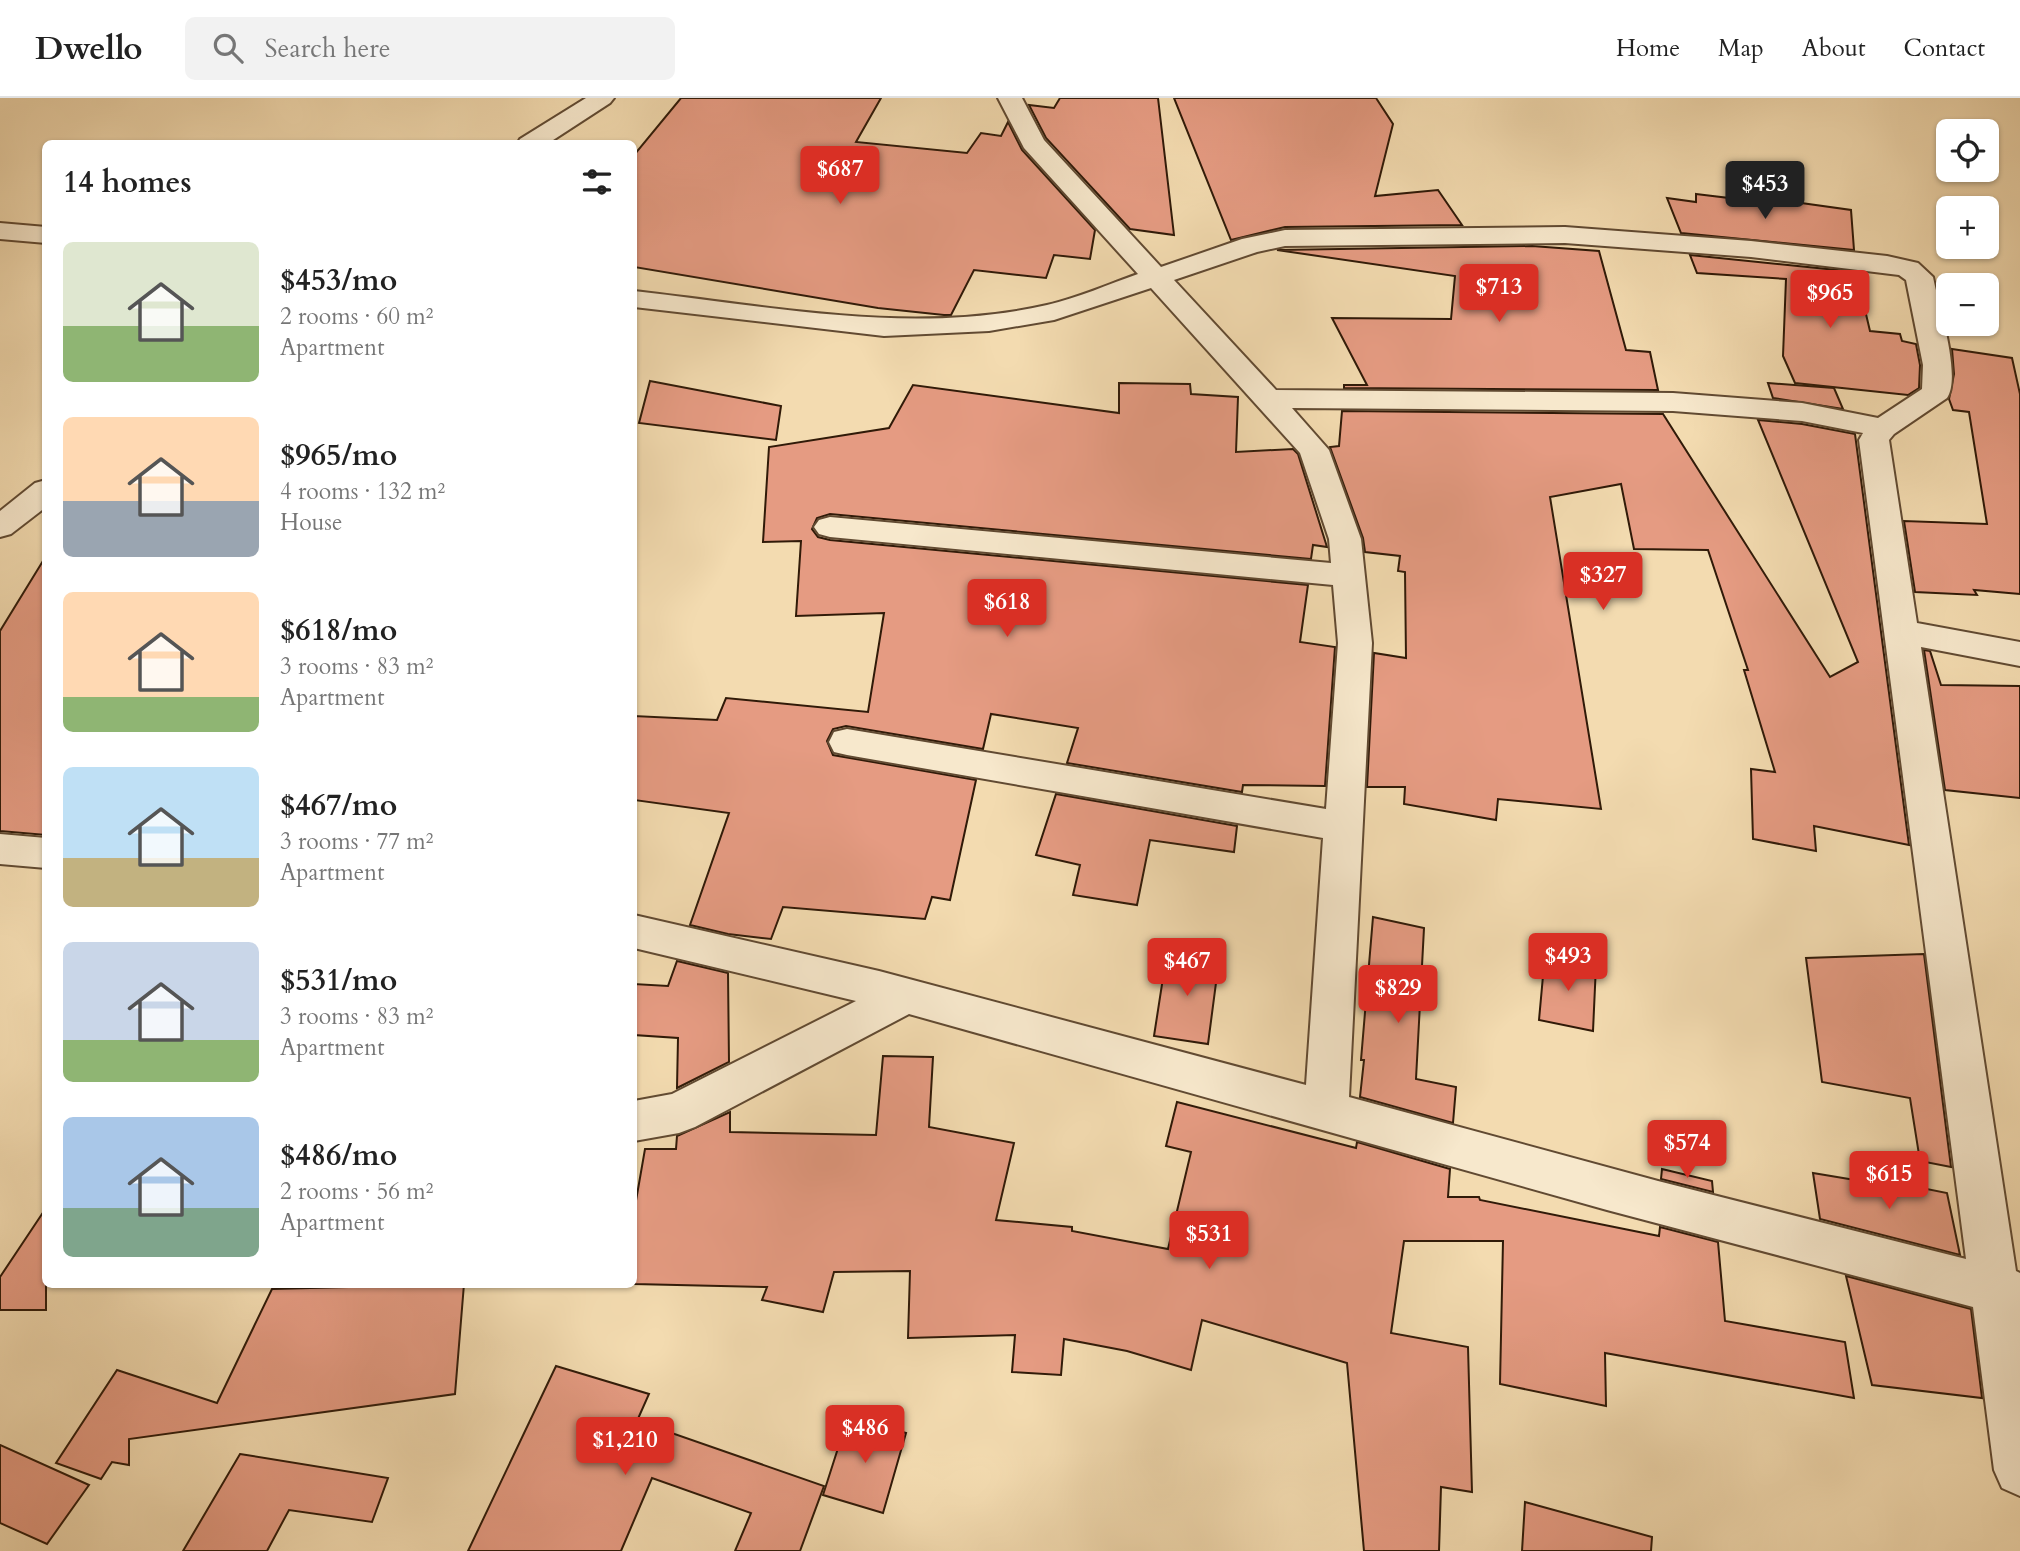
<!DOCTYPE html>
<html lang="en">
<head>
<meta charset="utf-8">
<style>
  body { margin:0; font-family:Cardo,serif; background:#f2f2f2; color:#222; height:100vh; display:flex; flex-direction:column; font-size:26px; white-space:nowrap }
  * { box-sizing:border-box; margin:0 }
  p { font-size:23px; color:#767676 }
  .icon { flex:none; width:38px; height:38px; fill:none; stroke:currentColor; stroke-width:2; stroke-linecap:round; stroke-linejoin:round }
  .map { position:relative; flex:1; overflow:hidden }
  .side { position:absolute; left:42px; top:42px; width:595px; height:1148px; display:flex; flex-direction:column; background:#fff; border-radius:10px; box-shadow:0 2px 5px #0004 }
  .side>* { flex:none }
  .buttons { position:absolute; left:1936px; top:21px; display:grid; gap:14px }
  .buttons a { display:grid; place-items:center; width:63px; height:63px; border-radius:10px; background:#fff; box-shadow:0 2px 5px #0004; font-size:35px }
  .price { position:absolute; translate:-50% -60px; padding:0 16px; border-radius:7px; background:#d93025; color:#fff; font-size:23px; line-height:46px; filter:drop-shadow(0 2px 4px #0008) }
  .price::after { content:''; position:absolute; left:50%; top:42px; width:21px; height:16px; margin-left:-10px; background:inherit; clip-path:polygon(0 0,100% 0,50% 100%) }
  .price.active { background:#222; color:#fff }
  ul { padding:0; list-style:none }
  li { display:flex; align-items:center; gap:21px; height:175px; padding:0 21px }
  li span { display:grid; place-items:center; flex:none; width:196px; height:140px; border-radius:10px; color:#555 }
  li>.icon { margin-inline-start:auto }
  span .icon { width:84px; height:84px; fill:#fffc; stroke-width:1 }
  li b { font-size:30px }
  h2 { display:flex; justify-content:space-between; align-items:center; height:84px; padding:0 21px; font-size:30px }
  header { display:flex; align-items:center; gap:42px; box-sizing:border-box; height:98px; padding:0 35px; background:#fff; border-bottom:2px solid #e0e0e0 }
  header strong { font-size:33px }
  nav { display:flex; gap:38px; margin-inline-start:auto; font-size:24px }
  .search { width:490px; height:63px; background:#f2f2f2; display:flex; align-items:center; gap:18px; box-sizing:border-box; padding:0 24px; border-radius:10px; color:#767676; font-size:26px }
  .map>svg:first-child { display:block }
  .building { fill:#e59b82; stroke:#301a08; stroke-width:2 }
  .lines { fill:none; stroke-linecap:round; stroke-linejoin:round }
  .minor-casing { stroke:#614a32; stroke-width:4 }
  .minor { fill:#f7e8cc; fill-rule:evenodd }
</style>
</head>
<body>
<header>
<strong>Dwello</strong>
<div class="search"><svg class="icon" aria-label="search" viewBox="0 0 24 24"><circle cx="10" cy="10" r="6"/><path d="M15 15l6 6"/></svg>Search here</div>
<nav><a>Home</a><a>Map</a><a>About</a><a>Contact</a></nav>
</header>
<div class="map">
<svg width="2020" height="1453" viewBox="0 0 2020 1453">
  <rect width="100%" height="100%" fill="#f3dbb0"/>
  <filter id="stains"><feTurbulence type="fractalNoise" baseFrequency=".00286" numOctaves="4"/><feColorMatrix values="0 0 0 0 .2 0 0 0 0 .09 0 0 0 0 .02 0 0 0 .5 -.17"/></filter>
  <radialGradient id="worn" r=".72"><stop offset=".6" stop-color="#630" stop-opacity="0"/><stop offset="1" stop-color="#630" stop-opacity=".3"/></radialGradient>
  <!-- building -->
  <g class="building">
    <polygon points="681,0 881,0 856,44 967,55 981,35 1001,38 1008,24 1022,52 1095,132 1090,161 1054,157 1046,180 974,172 951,217 944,217 878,210 634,169 634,57"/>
    <polygon points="1060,0 1158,0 1174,137 1130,131 1046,40 1029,7 1054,10"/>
    <polygon points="1174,0 1376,0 1393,26 1375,98 1438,92 1462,127 1285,129 1231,142"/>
    <polygon points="1696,96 1746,102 1745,97 1851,112 1854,152 1681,135 1667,100 1696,104"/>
    <polygon points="1532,148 1599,153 1626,252 1650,254 1658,292 1344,290 1344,287 1367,287 1332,220 1451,221 1455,178 1277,152"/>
    <polygon points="1690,157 1856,174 1870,233 1900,236 1902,243 1916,246 1920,267 1919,290 1908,297 1795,285 1783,258 1786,181 1697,175"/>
    <polygon points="1952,251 2012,260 2020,296 2020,496 1974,492 1977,497 1915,494 1904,423 1987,426 1969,314 1953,312 1949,301 1954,276"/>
    <polygon points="650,283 781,308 776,342 639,325"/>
    <polygon points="1119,285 1190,286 1191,296 1238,299 1236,354 1293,351 1298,356 1327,449 1313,447 1311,461 830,416 817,420 812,431 818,439 830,442 1308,487 1300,544 1335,549 1325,688 1243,687 1242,694 1067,665 1078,630 991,616 983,651 846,628 833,631 827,643 833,657 976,682 950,802 932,799 925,821 783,809 771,841 728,836 690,827 729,715 634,702 634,618 717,622 726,600 868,614 884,515 796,518 801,443 763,444 769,349 889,330 913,287 1119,315"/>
    <polygon points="1768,285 1834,290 1843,311 1773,300"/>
    <polygon points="1342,313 1663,316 1830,579 1858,564 1758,322 1802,326 1855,336 1909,747 1814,728 1816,753 1753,741 1751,671 1775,674 1744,572 1748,572 1708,452 1634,451 1621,386 1550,399 1601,711 1498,701 1496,722 1404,706 1405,689 1367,689 1374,555 1406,560 1405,474 1398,473 1400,458 1365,454 1363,440 1330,349 1339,348"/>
    <polygon points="46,458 46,737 0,733 0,533"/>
    <polygon points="1924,552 1930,553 1941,587 2020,588 2020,700 1945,692"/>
    <polygon points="1056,696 1237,728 1234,754 1150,742 1137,807 1073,797 1080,767 1036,757"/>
    <polygon points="1373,819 1424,830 1416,981 1456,989 1453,1025 1360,999 1364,962 1361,962"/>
    <polygon points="1167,854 1219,862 1208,946 1154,938"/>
    <polygon points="1545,856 1596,867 1593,933 1539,922"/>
    <polygon points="1924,856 1951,1069 1920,1063 1910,1000 1822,984 1806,860"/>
    <polygon points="677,863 728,875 729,964 677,990 678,940 634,937 634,886 668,888"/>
    <polygon points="883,958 933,959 929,1029 1014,1045 996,1122 1072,1129 1072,1133 1168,1151 1191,1054 1166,1048 1177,1004 1356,1050 1357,1044 1450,1071 1448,1099 1479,1099 1480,1102 1659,1138 1660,1129 1718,1144 1725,1223 1845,1244 1854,1300 1605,1255 1606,1308 1500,1286 1503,1143 1404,1143 1391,1235 1468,1249 1472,1394 1441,1389 1439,1453 1364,1453 1347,1265 1202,1222 1191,1272 1127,1253 1064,1241 1061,1277 1012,1274 1015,1237 908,1240 910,1173 834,1174 823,1214 762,1202 767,1189 634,1186 634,1114 645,1051 676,1051 677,1038 730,1014 730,1034 876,1037"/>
    <polygon points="1662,1071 1712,1083 1713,1094 1661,1081"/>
    <polygon points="1813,1075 1903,1090 1902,1086 1947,1095 1960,1157 1820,1121"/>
    <polygon points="46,1110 46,1212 0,1212 0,1179"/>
    <polygon points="1846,1178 1971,1211 1982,1300 1872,1287"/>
    <polygon points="464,1186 455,1296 129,1341 129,1367 112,1364 101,1381 56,1365 117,1272 217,1305 272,1191"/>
    <polygon points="556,1268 649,1296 637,1323 824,1388 800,1453 735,1453 751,1415 652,1380 621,1453 468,1453"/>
    <polygon points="848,1319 906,1335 883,1415 823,1397"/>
    <polygon points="0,1347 89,1387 47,1446 0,1425"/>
    <polygon points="240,1356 388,1380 372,1424 289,1412 267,1453 183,1453"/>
    <polygon points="1525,1404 1652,1439 1651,1453 1522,1453"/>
  </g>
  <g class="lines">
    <!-- minor casing -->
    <g class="minor-casing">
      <g id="minor">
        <polygon points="586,0 614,0 610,5 547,46 517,46 520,41"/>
        <path d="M998,0h24l22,42 117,127 81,-28 43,-9 280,-3 186,14 136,15 31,7 15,14c5,26 29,100 14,121l-53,36 -5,6 28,183 103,19v24l-99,-19 95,624 4,2v223l-18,-8 -8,-18 -21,-163 -366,-97 -698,-196 -214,113 -16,6 -45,8v-40l38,-7 184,-93 -222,-53v-33l245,56 427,114 17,-247 -476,-83 -13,-3 -5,-10 5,-10 13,-3 479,80 12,-166 -5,-58 -503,-48 -11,-3 -5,-7 5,-7 11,-3 501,46 -2,-24 -29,-86 -149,-165 -97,32 -65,11 -105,5 -250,-29v-16c136,15 277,45 413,14 31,-7 62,-21 91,-31l-114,-126zM1565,145l186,14 148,18 7,5 17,85 -1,24 -44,29 -76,-15 -129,-10 -397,-3 -102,-110 83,-28 28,-6zM1292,310l381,3 129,10 61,12 -4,7 107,819 -308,-78 -309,-84 23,-454 -11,-104 -32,-89z"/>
        <polygon points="0,125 46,129 46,145 0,141"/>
        <polygon points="46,382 46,409 11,436 0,439 0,413 35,385"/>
        <polygon points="0,736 46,740 46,770 0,766"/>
      </g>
    </g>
    <!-- minor -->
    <use href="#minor" class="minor"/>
  </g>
  <rect width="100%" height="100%" filter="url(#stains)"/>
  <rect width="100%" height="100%" fill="url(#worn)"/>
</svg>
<div class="buttons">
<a><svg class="icon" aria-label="locate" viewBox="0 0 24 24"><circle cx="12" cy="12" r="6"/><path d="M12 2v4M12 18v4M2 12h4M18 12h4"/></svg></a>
<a>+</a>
<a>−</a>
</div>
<b class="price" style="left:840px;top:108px">$687</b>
<b class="price active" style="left:1765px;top:123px">$453</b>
<b class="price" style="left:1499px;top:226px">$713</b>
<b class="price" style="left:1830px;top:232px">$965</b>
<b class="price" style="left:1603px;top:514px">$327</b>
<b class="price" style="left:1007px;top:541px">$618</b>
<b class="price" style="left:1568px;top:895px">$493</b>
<b class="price" style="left:1187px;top:900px">$467</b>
<b class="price" style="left:1398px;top:927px">$829</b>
<b class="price" style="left:1687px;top:1082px">$574</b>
<b class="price" style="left:1889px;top:1113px">$615</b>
<b class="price" style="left:1209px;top:1173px">$531</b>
<b class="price" style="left:865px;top:1367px">$486</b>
<b class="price" style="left:625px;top:1379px">$1,210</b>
<section class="side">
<h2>14 homes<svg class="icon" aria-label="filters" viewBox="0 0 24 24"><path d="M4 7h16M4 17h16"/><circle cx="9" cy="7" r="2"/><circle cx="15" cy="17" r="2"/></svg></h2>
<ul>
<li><span style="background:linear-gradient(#dfe7d0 60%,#8fb573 0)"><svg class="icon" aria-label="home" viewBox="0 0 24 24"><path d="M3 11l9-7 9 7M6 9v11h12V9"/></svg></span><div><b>$453/mo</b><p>2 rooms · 60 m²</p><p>Apartment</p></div></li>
<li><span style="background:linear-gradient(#ffd9b3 60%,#9aa5b1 0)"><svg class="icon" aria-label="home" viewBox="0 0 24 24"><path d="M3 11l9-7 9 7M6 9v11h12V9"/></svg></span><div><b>$965/mo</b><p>4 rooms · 132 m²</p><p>House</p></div></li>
<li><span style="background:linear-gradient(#ffd9b3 75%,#8fb573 0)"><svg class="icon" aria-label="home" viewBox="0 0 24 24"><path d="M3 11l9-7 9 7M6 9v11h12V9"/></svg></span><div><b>$618/mo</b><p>3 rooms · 83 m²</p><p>Apartment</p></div></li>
<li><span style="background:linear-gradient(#bfe0f5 65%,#c2b280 0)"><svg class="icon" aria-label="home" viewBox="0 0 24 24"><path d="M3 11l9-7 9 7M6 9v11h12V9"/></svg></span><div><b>$467/mo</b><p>3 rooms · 77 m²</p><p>Apartment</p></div></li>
<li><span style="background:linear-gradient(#c9d6e8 70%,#8fb573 0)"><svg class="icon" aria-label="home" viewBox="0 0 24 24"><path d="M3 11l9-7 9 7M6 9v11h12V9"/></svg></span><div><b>$531/mo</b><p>3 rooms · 83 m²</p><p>Apartment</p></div></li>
<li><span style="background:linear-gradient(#a9c7e8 65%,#7fa58c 0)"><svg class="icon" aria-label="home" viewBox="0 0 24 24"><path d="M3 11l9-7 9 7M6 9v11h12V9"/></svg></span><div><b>$486/mo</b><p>2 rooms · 56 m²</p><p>Apartment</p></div></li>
</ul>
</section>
</div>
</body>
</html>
